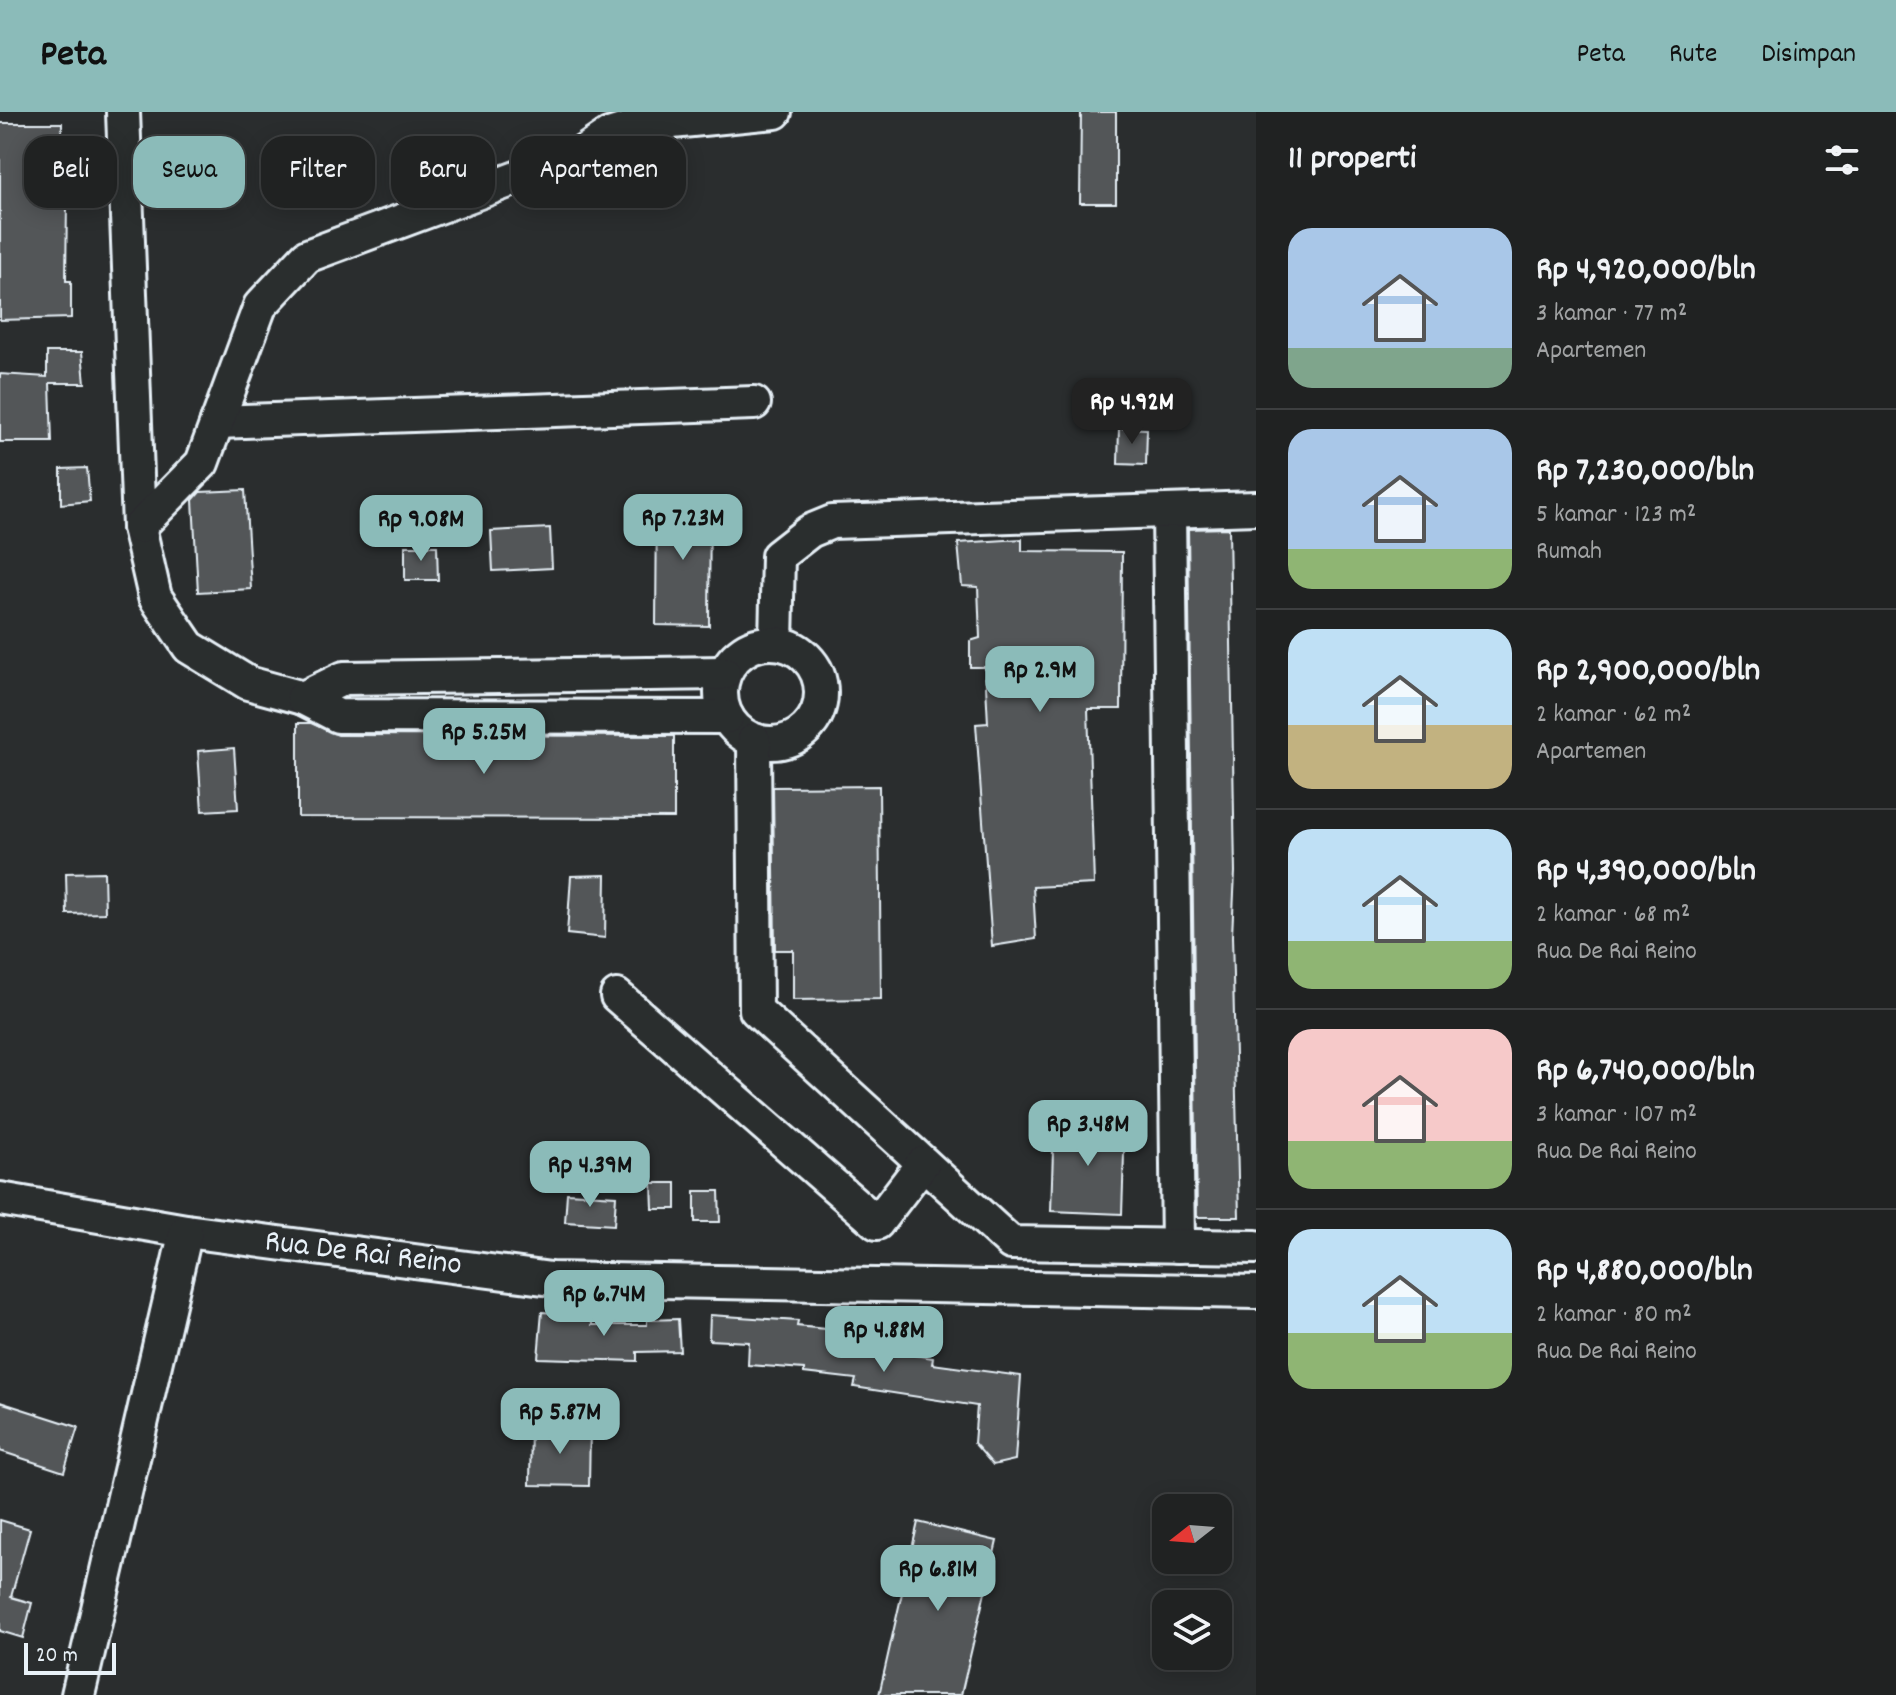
<!DOCTYPE html>
<html lang="id">
<head>
<meta charset="utf-8">
<style>
  body { margin:0; font-family:Dekko,sans-serif; background:#282a2a; color:#f1f3f6; height:100vh; display:flex; flex-direction:column; font-size:30px; white-space:nowrap }
  * { box-sizing:border-box; margin:0 }
  p { font-size:26px; color:#a2a4a5 }
  .icon { flex:none; width:44px; height:44px; fill:none; stroke:currentColor; stroke-width:2; stroke-linecap:round; stroke-linejoin:round }
  .map { position:relative; flex:1; overflow:hidden }
  .details { display:flex; flex-direction:column; background:#202222; width:640px }
  .details>* { flex:none }
  .hud { position:absolute; left:24px; top:24px; width:760px; height:72px; display:flex; gap:16px }
  .needle { width:52px; rotate:253deg }
  .tools { position:absolute; left:1152px; top:1382px; display:grid; gap:16px }
  .tools a { display:grid; place-items:center; width:80px; height:80px; border-radius:16px; background:#202222; box-shadow:0 4px 20px #0003,0 0 0 2px #3d3f40; font-size:40px }
  .scale { position:absolute; left:24px; bottom:20px; width:92px; box-sizing:border-box; padding-left:8px; border:4px solid #e8f1f8; border-top:0; font-size:22px; line-height:28px; white-space:nowrap; color:#e8f1f8; -webkit-text-stroke:6px #2a2d2e; paint-order:stroke }
  .price { position:absolute; translate:-50% -68px; padding:0 18px; border-radius:16px; background:#8bbbb9; color:#111; font-size:26px; line-height:52px; filter:drop-shadow(0 2px 4px #0008) }
  .price::after { content:''; position:absolute; left:50%; top:48px; width:24px; height:18px; margin-left:-12px; background:inherit; clip-path:polygon(0 0,100% 0,50% 100%) }
  .price.on { background:#222; color:#fff }
  ul { padding:0; list-style:none }
  li { display:flex; align-items:center; gap:24px; height:200px; padding:0 32px }
  li+li { border-top:2px solid #3d3f40 }
  li span { display:grid; place-items:center; flex:none; width:224px; height:160px; border-radius:24px; color:#555 }
  li>.icon { margin-inline-start:auto }
  span .icon { width:96px; height:96px; fill:#fffc; stroke-width:1 }
  li b { font-size:34px }
  h2 { display:flex; justify-content:space-between; align-items:center; height:96px; padding:0 32px; font-size:34px }
  .chip { padding:0 28px; border-radius:24px; background:#202222; box-shadow:0 4px 20px #0003,0 0 0 2px #3d3f40; font-size:28px; line-height:72px }
  .chip.on { background:#8bbbb9; color:#111 }
  header { display:flex; align-items:center; gap:48px; box-sizing:border-box; height:112px; padding:0 40px; background:#8bbbb9; color:#111 }
  header strong { font-size:38px }
  nav { display:flex; gap:44px; margin-inline-start:auto; font-size:28px }
  main { display:flex; flex:1; min-height:0 }
  .map>svg:first-child { display:block }
  .building { fill:#535759; stroke:#e8f1f8; stroke-width:2 }
  .lines { fill:none; stroke-linecap:round; stroke-linejoin:round }
  .minor-casing { stroke:#e8f1f8; stroke-width:38 }
  .minor { stroke:#2a2d2e; stroke-width:32 }
  .labels { text-anchor:middle; dominant-baseline:central; stroke-width:6; stroke-linejoin:round; paint-order:stroke }
  .street-label { font-size:32px; fill:#e8f1f8; stroke:#2a2d2e }
</style>
</head>
<body>
<header>
<strong>Peta</strong>
<nav><a>Peta</a><a>Rute</a><a>Disimpan</a></nav>
</header>
<main>
<div class="map">
<svg width="1256" height="1583" viewBox="0 0 1256 1583">
  <rect width="100%" height="100%" fill="#2a2d2e"/>
  <filter id="ink" filterUnits="userSpaceOnUse"><feTurbulence type="fractalNoise" baseFrequency=".0125" numOctaves="2"/><feDisplacementMap in="SourceGraphic" scale="16" xChannelSelector="R" yChannelSelector="G"/><feConvolveMatrix kernelMatrix="1 2 1 2 8 2 1 2 1" color-interpolation-filters="sRGB"/></filter>
  <g filter="url(#ink)">
    <!-- building -->
    <g class="building">
      <polygon points="1081,0 1116,0 1116,91 1080,91"/>
      <polygon points="0,11 62,11 61,89 67,89 66,169 71,169 71,206 0,208"/>
      <polygon points="47,240 82,240 85,271 50,271 52,330 0,330 0,262 47,265"/>
      <polygon points="1119,316 1147,317 1146,353 1118,352"/>
      <polygon points="87,356 90,389 61,392 61,357"/>
      <polygon points="245,378 251,477 198,480 193,388 200,380"/>
      <polygon points="657,387 710,387 709,514 656,513"/>
      <polygon points="550,416 552,456 493,459 491,419"/>
      <polygon points="1229,416 1235,760 1232,824 1239,1105 1197,1105 1188,417"/>
      <polygon points="1022,427 1022,439 1122,440 1121,597 1088,597 1094,772 1033,775 1036,827 992,834 976,612 988,611 985,555 970,555 970,529 980,526 978,475 962,474 958,431"/>
      <polygon points="405,434 437,434 438,468 405,468"/>
      <polygon points="298,611 311,611 338,623 674,624 674,706 298,705"/>
      <polygon points="234,636 238,697 202,699 198,639"/>
      <polygon points="879,674 881,887 793,888 793,838 775,838 773,675"/>
      <polygon points="104,760 105,801 67,802 66,761"/>
      <polygon points="606,763 605,826 567,822 571,764"/>
      <polygon points="1054,1009 1125,1012 1122,1102 1051,1099"/>
      <polygon points="652,1071 676,1071 676,1097 653,1097"/>
      <polygon points="695,1079 719,1079 720,1110 695,1110"/>
      <polygon points="567,1081 616,1084 614,1113 565,1110"/>
      <polygon points="542,1200 592,1204 592,1213 647,1213 647,1208 678,1207 680,1239 637,1240 637,1249 538,1246"/>
      <polygon points="710,1203 798,1209 797,1214 844,1219 842,1232 933,1246 932,1252 1021,1264 1015,1348 993,1353 974,1331 977,1294 854,1275 856,1267 804,1261 804,1257 748,1253 749,1230 709,1228"/>
      <polygon points="0,1290 78,1315 64,1360 0,1339"/>
      <polygon points="531,1314 590,1315 589,1374 530,1373"/>
      <polygon points="0,1408 30,1417 11,1485 32,1491 23,1526 0,1519"/>
      <polygon points="918,1410 997,1429 961,1583 879,1583"/>
    </g>
    <g class="lines">
      <!-- minor casing -->
      <g class="minor-casing">
        <g id="minor">
          <polyline points="123,0 139,415 155,485 189,535 248,571 303,586"/>
          <polyline points="217,310 754,291"/>
          <polyline points="1169,399 1178,1134"/>
          <polyline points="139,415 202,351 260,194 307,144 581,42 609,23 641,13 775,0"/>
          <polyline points="776,530 778,444 810,419 832,410 1256,396"/>
          <circle cx="771" cy="581" r="50"/>
          <polyline points="724,561 344,566 303,586 338,604 727,605"/>
          <polyline points="754,628 756,898 1011,1131 1256,1135"/>
          <polyline points="617,884 877,1111 923,1051"/>
          <polyline points="0,1087 186,1119 551,1167 1256,1180"/>
          <polyline points="78,1583 186,1119"/>
        </g>
      </g>
      <!-- minor -->
      <use href="#minor" class="minor"/>
    </g>
  </g>
  <g class="labels">
    <!-- street labels -->
    <g class="street-label">
      <text transform="translate(363 1143) rotate(7)">Rua De Rai Reino</text>
    </g>
  </g>
</svg>
<div class="tools">
<a><svg class="needle" viewBox="-14 -14 28 28"><path d="M0-13l5 13h-10z" fill="#e53935"/><path d="M0 13l5-13h-10z" fill="#a2a4a5"/></svg></a>
<a><svg class="icon" aria-label="layers" viewBox="0 0 24 24"><path d="M12 4l9 5-9 5-9-5zM3 14l9 5 9-5"/></svg></a>
</div>
<div class="scale">20 m</div>
<b class="price on" style="left:1132px;top:334px">Rp 4.92M</b>
<b class="price" style="left:683px;top:450px">Rp 7.23M</b>
<b class="price" style="left:421px;top:451px">Rp 9.08M</b>
<b class="price" style="left:1040px;top:602px">Rp 2.9M</b>
<b class="price" style="left:484px;top:664px">Rp 5.25M</b>
<b class="price" style="left:1088px;top:1056px">Rp 3.48M</b>
<b class="price" style="left:590px;top:1097px">Rp 4.39M</b>
<b class="price" style="left:604px;top:1226px">Rp 6.74M</b>
<b class="price" style="left:884px;top:1262px">Rp 4.88M</b>
<b class="price" style="left:560px;top:1344px">Rp 5.87M</b>
<b class="price" style="left:938px;top:1501px">Rp 6.81M</b>
<div class="hud">
<a class="chip">Beli</a>
<a class="chip on">Sewa</a>
<a class="chip">Filter</a>
<a class="chip">Baru</a>
<a class="chip">Apartemen</a>
</div>
</div>
<section class="details">
<h2>11 properti<svg class="icon" aria-label="filters" viewBox="0 0 24 24"><path d="M4 7h16M4 17h16"/><circle cx="9" cy="7" r="2"/><circle cx="15" cy="17" r="2"/></svg></h2>
<ul>
<li><span style="background:linear-gradient(#a9c7e8 75%,#7fa58c 0)"><svg class="icon" aria-label="home" viewBox="0 0 24 24"><path d="M3 11l9-7 9 7M6 9v11h12V9"/></svg></span><div><b>Rp 4,920,000/bln</b><p>3 kamar · 77 m²</p><p>Apartemen</p></div></li>
<li><span style="background:linear-gradient(#a9c7e8 75%,#8fb573 0)"><svg class="icon" aria-label="home" viewBox="0 0 24 24"><path d="M3 11l9-7 9 7M6 9v11h12V9"/></svg></span><div><b>Rp 7,230,000/bln</b><p>5 kamar · 123 m²</p><p>Rumah</p></div></li>
<li><span style="background:linear-gradient(#bfe0f5 60%,#c2b280 0)"><svg class="icon" aria-label="home" viewBox="0 0 24 24"><path d="M3 11l9-7 9 7M6 9v11h12V9"/></svg></span><div><b>Rp 2,900,000/bln</b><p>2 kamar · 62 m²</p><p>Apartemen</p></div></li>
<li><span style="background:linear-gradient(#bfe0f5 70%,#8fb573 0)"><svg class="icon" aria-label="home" viewBox="0 0 24 24"><path d="M3 11l9-7 9 7M6 9v11h12V9"/></svg></span><div><b>Rp 4,390,000/bln</b><p>2 kamar · 68 m²</p><p>Rua De Rai Reino</p></div></li>
<li><span style="background:linear-gradient(#f6c9c9 70%,#8fb573 0)"><svg class="icon" aria-label="home" viewBox="0 0 24 24"><path d="M3 11l9-7 9 7M6 9v11h12V9"/></svg></span><div><b>Rp 6,740,000/bln</b><p>3 kamar · 107 m²</p><p>Rua De Rai Reino</p></div></li>
<li><span style="background:linear-gradient(#bfe0f5 65%,#8fb573 0)"><svg class="icon" aria-label="home" viewBox="0 0 24 24"><path d="M3 11l9-7 9 7M6 9v11h12V9"/></svg></span><div><b>Rp 4,880,000/bln</b><p>2 kamar · 80 m²</p><p>Rua De Rai Reino</p></div></li>
</ul>
</section>
</main>
</body>
</html>
